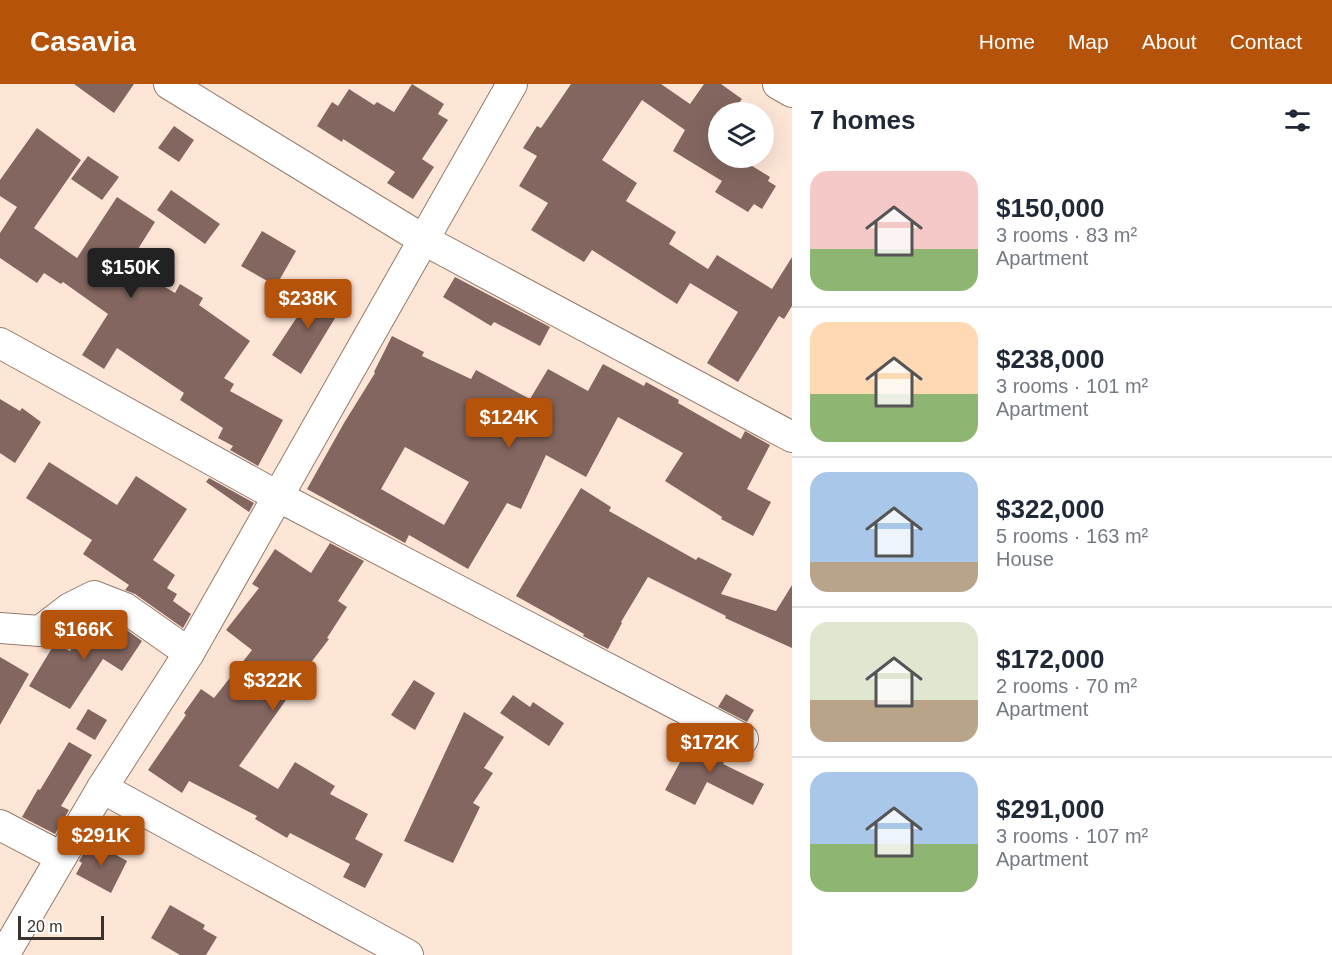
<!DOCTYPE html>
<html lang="en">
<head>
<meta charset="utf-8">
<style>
  body { margin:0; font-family:Helvetica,sans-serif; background:#f6f6f7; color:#1f2937; height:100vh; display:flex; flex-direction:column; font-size:22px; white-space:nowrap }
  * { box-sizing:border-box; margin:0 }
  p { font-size:20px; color:#747a83 }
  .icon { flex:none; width:33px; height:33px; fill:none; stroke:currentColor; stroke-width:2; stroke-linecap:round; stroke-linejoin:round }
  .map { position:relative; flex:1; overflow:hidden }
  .panel { display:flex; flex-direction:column; background:#fff; width:540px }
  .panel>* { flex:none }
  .controls { position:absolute; left:708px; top:18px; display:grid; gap:12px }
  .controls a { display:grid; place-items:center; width:66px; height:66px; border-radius:50%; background:#fff; box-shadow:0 6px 24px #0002; font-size:30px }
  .scale { position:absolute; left:18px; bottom:15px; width:86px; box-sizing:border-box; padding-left:6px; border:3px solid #3d322b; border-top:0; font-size:16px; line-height:21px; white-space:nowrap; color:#3d322b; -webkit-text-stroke:4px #fff; paint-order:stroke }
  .price { position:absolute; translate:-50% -51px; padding:0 14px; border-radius:6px; background:#b45309; color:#fff; font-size:20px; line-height:39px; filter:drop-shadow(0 2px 3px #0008) }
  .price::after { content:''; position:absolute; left:50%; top:36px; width:18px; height:14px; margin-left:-9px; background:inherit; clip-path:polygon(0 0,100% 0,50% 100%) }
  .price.on { background:#222; color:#fff }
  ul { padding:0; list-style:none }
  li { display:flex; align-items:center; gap:18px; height:150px; padding:0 18px }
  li+li { border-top:2px solid #e0e1e3 }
  li span { display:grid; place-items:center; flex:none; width:168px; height:120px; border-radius:18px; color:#555 }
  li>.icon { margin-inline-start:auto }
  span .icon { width:72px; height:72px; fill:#fffc; stroke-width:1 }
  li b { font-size:26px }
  h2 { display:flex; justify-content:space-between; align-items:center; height:72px; padding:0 18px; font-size:26px }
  header { display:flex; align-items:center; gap:36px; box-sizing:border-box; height:84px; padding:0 30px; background:#b45309; color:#fff }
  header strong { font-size:28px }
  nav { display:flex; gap:33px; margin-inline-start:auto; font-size:21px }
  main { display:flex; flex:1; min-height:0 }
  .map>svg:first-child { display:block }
  .building { fill:#846660; fill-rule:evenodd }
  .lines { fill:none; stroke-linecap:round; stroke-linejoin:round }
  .street-casing { stroke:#957b6b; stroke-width:32 }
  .street { stroke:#fff; stroke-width:30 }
</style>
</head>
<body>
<header>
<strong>Casavia</strong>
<nav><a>Home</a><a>Map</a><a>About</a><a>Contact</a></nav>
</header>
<main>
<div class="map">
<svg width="792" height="871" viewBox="0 0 792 871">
  <rect width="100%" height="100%" fill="#fee6d7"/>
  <!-- building -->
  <g class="building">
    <polygon points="74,0 134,0 114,29"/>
    <polygon points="412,0 444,20 438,30 448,36 422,75 434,83 413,115 387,99 395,88 343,55 342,58 317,42 332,18 338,22 349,5 374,21 377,18 394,28"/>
    <polygon points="571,0 661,0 690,20 704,0 721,0 742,15 732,28 718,28 718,74 739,74 770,93 768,97 776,102 762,125 754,120 748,128 715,108 722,97 673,67 685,46 642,16 602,76 637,99 626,117 676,148 669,160 708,185 717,171 772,205 792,173 792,222 784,235 779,232 738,298 707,279 738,228 690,199 677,220 592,166 584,178 531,146 548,119 519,102 537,72 523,64 537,42 541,44"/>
    <polygon points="174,42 194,56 179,78 158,64"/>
    <polygon points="37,44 81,76 34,144 77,174 117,113 155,138 128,181 175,209 180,200 203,214 199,221 250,257 224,294 234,300 230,307 283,336 258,382 230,366 233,362 218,354 223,344 180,316 184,309 117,264 104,285 82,271 108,230 63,198 61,200 44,189 37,199 0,174 0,149 17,123 0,112 0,96"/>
    <polygon points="88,72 119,93 102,116 71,95"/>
    <polygon points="171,106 220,140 205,160 157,126"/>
    <polygon points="262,147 296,167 276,202 241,182"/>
    <polygon points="455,193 550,243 540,262 494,238 491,242 443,213"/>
    <polygon points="314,203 343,221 301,290 272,271 301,227 299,226"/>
    <path d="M392,252l32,16 -2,4 49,23 5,-9 54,29 18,-30 40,22 15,-27 41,22 2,-4 33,18 -1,3 63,36 4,-8 25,14 -23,44 24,13 -18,34 -32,-17 1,-2 -57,-36 18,-28 -65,-36 -32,60 -40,-22 -25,54 -14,-6 -39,66 -59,-34 -4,8 -98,-54 37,-66 31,-50 -1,-1zM405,363l64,35 -25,43 -63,-36z"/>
    <polygon points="0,315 20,327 22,324 41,338 15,379 0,369"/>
    <polygon points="49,378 117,421 136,392 187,425 153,476 175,491 167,504 177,510 173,517 191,530 183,544 135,510 125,506 129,501 83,470 92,456 26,414"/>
    <polygon points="209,394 254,419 249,428 206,398"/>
    <polygon points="581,404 611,423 609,427 696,476 698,473 732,490 721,510 776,527 792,501 792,564 725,534 726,532 648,493 621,538 622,539 608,565 583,552 584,550 516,512"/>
    <polygon points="330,459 364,477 338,517 347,523 327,554 329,555 284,614 286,616 239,682 278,705 295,678 335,702 330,710 368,730 355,755 383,770 365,804 343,793 350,780 290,749 287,754 255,735 257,732 189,697 182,709 148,686 186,631 184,629 201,605 214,614 252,566 226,546 259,504 252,500 275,465 311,489"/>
    <polygon points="90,535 101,542 105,535 117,539 142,557 122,587 103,575 70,625 29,602 55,559 70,567"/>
    <polygon points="0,573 29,590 0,641"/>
    <polygon points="414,596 435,609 415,646 391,631"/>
    <polygon points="726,610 754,626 747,638 718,623"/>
    <polygon points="513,611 530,623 533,618 564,639 549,662 500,629"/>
    <polygon points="88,625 107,636 95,656 76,645"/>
    <polygon points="464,628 504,653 484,684 493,689 473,719 480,723 453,779 404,757"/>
    <polygon points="701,652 730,668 723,680 764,700 753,721 707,698 695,721 665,706 692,656 697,659"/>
    <polygon points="69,658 92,671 61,722 69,726 55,750 22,733 38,705 40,706"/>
    <polygon points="91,757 127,777 111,809 76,790 82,779 79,777"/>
    <polygon points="170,821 205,841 203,845 217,853 206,871 180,871 151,854"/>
  </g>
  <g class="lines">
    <!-- street casing -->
    <g class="street-casing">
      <g id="street">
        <polyline points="169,0 424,156 792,353"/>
        <polyline points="778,0 792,8"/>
        <polyline points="0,259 279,413 743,655"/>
        <polyline points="0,544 40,547 70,524 94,512 125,524 189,569"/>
        <polyline points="102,704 408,871"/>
        <polyline points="0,741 61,773"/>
        <polyline points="4,871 102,704 189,569 512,0"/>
      </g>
    </g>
    <!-- street -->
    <use href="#street" class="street"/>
  </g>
</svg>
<div class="controls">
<a><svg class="icon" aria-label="layers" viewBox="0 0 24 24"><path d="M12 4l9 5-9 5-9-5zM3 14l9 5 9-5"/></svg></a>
</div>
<div class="scale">20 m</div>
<b class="price on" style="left:131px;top:215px">$150K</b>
<b class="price" style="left:308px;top:246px">$238K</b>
<b class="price" style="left:509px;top:365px">$124K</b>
<b class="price" style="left:84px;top:577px">$166K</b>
<b class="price" style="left:273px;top:628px">$322K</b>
<b class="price" style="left:710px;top:690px">$172K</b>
<b class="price" style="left:101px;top:783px">$291K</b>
</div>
<section class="panel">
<h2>7 homes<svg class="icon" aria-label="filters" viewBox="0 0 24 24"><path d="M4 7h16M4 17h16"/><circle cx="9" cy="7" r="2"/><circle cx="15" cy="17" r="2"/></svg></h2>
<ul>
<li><span style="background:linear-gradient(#f6c9c9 65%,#8fb573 0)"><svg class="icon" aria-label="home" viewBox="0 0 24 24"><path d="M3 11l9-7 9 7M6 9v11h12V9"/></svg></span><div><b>$150,000</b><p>3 rooms · 83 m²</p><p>Apartment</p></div></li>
<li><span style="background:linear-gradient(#ffd9b3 60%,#8fb573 0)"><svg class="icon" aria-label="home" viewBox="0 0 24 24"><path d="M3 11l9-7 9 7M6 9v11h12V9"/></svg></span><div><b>$238,000</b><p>3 rooms · 101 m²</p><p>Apartment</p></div></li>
<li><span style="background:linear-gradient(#a9c7e8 75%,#b9a48a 0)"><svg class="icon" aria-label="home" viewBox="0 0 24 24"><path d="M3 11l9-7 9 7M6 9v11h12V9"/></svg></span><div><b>$322,000</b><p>5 rooms · 163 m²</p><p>House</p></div></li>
<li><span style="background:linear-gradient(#dfe7d0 65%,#b9a48a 0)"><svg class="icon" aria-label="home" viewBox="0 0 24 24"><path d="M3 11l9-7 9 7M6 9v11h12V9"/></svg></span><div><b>$172,000</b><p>2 rooms · 70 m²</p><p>Apartment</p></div></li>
<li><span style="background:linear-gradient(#a9c7e8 60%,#8fb573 0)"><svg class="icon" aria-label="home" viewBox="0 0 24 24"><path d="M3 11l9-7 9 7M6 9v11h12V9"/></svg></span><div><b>$291,000</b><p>3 rooms · 107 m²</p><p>Apartment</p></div></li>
</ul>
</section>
</main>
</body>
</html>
